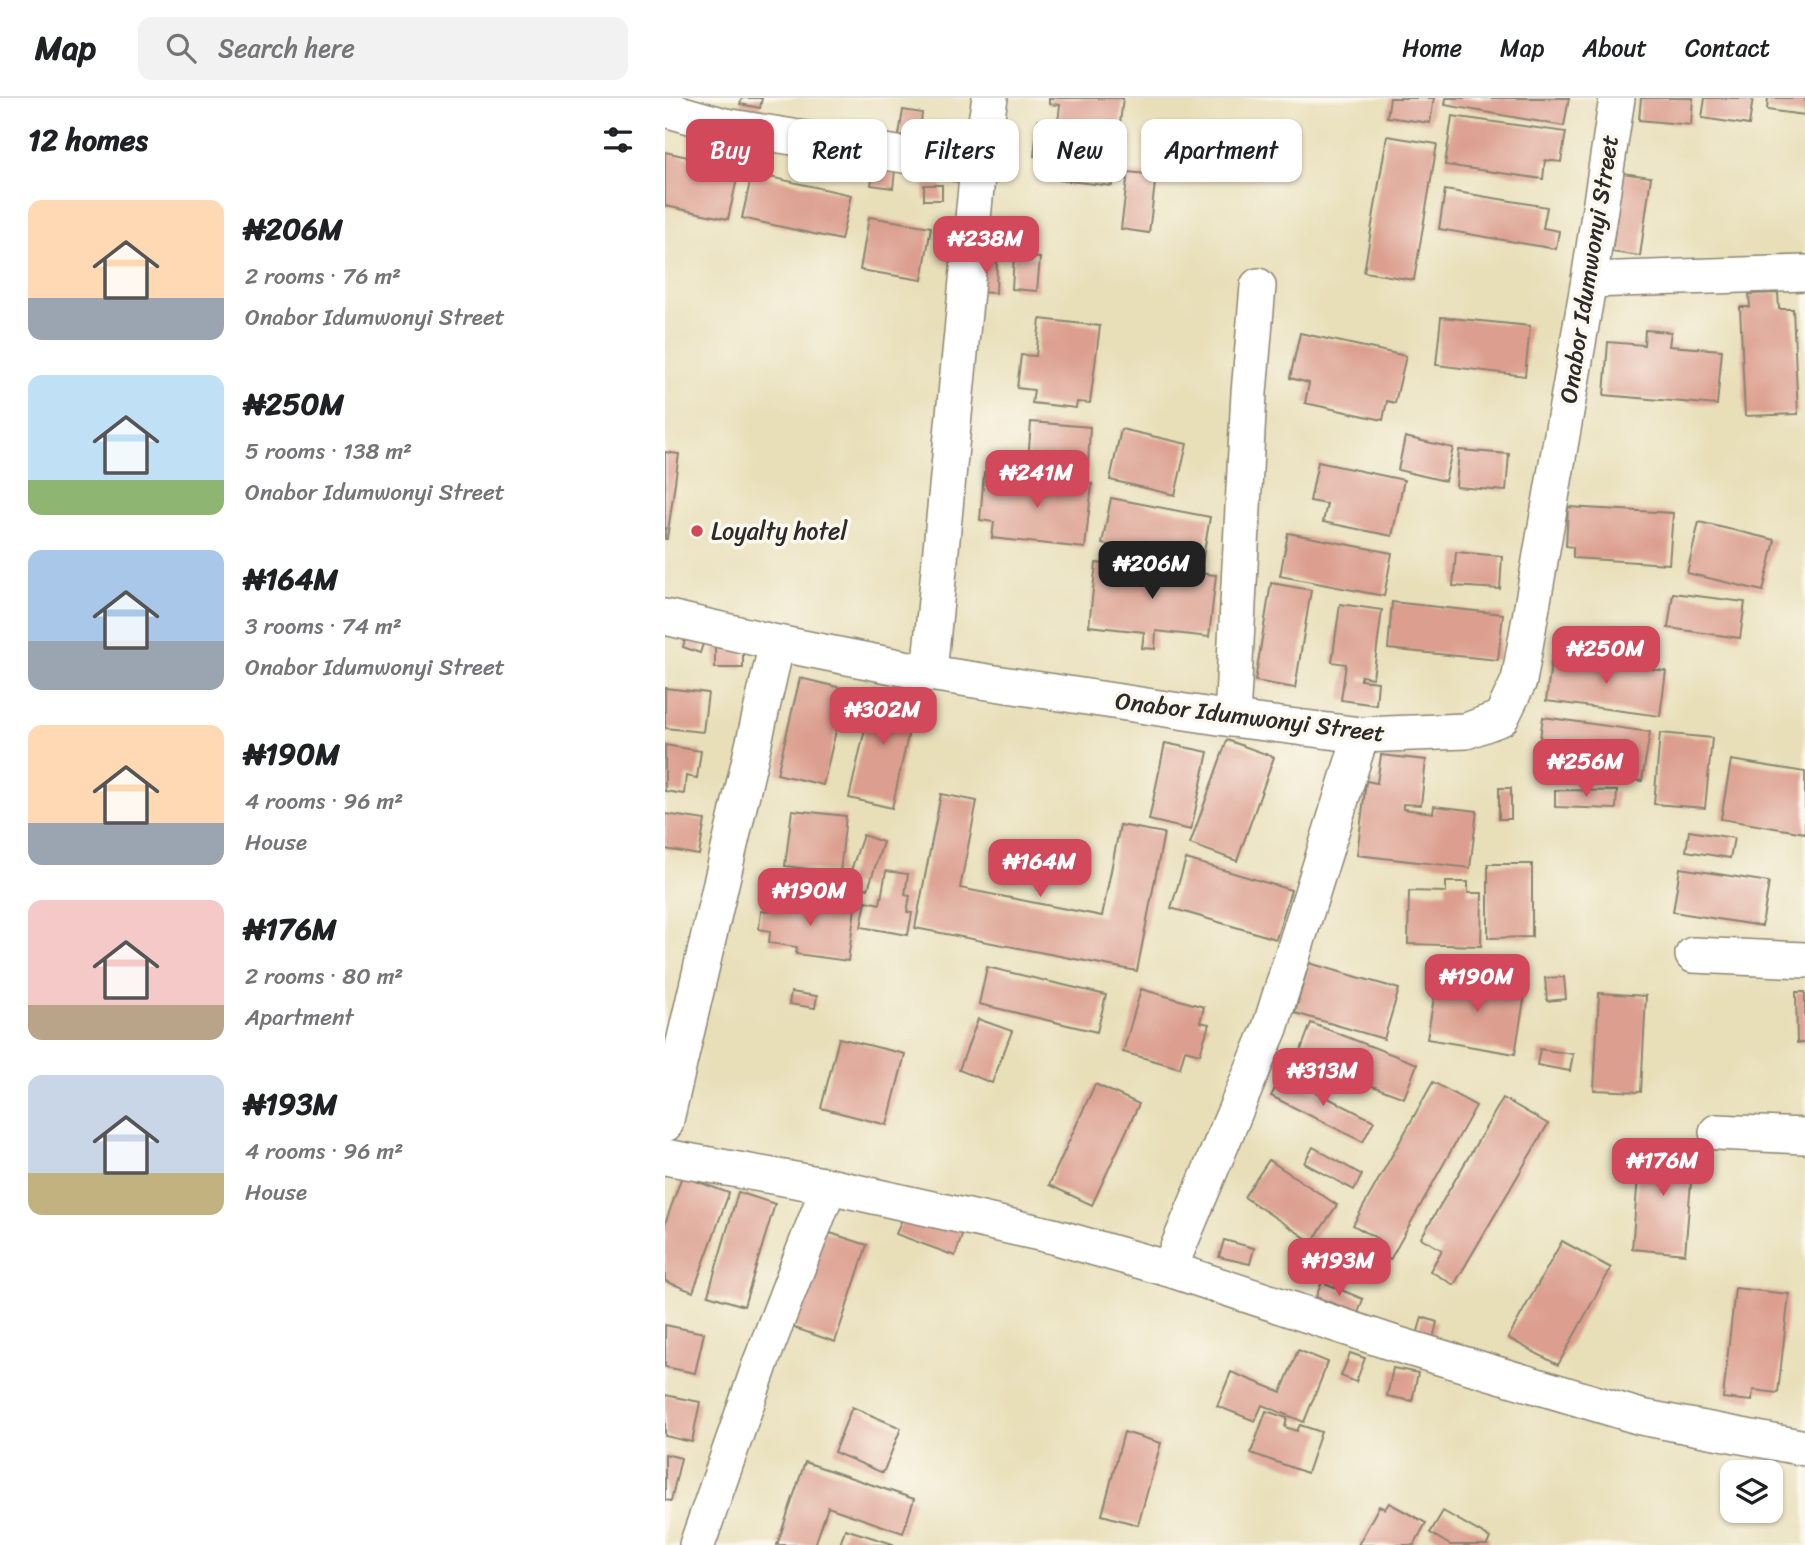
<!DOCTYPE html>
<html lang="en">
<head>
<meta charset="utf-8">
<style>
  body { margin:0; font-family:Sriracha,sans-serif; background:#f2f2f2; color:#202124; height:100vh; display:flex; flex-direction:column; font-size:26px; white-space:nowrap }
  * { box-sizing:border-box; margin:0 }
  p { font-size:23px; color:#757577 }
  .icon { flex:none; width:38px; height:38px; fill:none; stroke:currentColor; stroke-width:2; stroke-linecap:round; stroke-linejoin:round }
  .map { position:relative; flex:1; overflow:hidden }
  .drawer { display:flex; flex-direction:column; background:#fff; width:665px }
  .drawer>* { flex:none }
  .top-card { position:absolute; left:21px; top:21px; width:665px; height:63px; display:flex; gap:14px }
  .controls { position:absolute; left:1055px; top:1362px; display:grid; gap:14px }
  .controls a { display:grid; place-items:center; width:63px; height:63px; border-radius:14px; background:#fff; box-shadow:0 2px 5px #0004; font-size:35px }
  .price { position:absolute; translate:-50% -60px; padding:0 16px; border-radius:14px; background:#d1495b; color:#fff; font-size:23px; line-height:46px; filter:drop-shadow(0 2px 4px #0008) }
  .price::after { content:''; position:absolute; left:50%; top:42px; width:21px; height:16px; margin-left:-10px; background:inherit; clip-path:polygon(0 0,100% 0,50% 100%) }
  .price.current { background:#222; color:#fff }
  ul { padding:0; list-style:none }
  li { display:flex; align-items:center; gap:21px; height:175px; padding:0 28px }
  li span { display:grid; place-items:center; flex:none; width:196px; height:140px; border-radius:14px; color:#555 }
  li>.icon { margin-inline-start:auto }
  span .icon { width:84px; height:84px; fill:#fffc; stroke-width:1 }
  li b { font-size:30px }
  h2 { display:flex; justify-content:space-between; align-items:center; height:84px; padding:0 28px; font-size:30px }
  .chip { padding:0 24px; border-radius:14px; background:#fff; box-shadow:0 2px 5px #0004; font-size:24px; line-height:63px }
  .chip.current { background:#d1495b; color:#fff }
  header { display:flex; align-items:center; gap:42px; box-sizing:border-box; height:98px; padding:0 35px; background:#fff; border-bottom:2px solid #e0e0e0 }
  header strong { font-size:33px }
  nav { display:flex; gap:38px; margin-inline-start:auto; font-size:24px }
  .search { width:490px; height:63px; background:#f2f2f2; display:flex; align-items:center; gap:18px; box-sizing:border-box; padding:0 24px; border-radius:14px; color:#757577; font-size:26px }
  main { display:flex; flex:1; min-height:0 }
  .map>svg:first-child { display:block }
  .building { fill:#dc9f8f }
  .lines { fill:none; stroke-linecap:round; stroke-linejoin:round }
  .minor-casing { stroke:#8a8572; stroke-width:38 }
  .minor { stroke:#fff; stroke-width:35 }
  .poi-dot { fill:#d1495b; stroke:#fbf7ec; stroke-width:2.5 }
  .labels { text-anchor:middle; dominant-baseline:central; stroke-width:7; stroke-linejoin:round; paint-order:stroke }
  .street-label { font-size:24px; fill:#2b2b2b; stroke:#fbf7ec }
  .poi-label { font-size:24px; fill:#2b2b2b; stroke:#fbf7ec; text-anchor:start }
</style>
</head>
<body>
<header>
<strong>Map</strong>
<div class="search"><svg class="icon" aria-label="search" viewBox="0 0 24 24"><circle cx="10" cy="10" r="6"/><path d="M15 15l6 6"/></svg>Search here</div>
<nav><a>Home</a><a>Map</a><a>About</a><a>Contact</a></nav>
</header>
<main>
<section class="drawer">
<h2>12 homes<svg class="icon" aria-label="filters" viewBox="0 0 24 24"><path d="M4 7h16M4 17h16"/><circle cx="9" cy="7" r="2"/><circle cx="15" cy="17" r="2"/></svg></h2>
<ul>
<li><span style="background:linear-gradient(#ffd9b3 70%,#9aa5b1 0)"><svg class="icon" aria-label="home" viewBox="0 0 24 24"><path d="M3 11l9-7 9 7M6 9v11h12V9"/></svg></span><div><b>₦206M</b><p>2 rooms · 76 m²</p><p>Onabor Idumwonyi Street</p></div></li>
<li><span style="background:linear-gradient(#bfe0f5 75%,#8fb573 0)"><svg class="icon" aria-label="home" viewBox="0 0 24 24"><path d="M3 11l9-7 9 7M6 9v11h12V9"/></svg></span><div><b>₦250M</b><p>5 rooms · 138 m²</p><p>Onabor Idumwonyi Street</p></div></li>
<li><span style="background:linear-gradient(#a9c7e8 65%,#9aa5b1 0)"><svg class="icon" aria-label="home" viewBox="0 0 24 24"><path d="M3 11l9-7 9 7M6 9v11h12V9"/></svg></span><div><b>₦164M</b><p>3 rooms · 74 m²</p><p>Onabor Idumwonyi Street</p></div></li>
<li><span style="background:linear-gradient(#ffd9b3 70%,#9aa5b1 0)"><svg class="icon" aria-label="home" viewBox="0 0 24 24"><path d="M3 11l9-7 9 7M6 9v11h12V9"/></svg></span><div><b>₦190M</b><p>4 rooms · 96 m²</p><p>House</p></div></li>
<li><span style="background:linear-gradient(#f6c9c9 75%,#b9a48a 0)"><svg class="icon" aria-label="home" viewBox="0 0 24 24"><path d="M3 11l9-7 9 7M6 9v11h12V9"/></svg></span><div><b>₦176M</b><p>2 rooms · 80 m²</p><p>Apartment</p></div></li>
<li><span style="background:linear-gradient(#c9d6e8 70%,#c2b280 0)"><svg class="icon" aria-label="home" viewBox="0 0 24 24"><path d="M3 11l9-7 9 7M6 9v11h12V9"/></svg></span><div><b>₦193M</b><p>4 rooms · 96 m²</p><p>House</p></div></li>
</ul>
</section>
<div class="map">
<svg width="1140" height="1447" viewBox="0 0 1140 1447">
  <rect width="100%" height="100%" fill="#fbf7ec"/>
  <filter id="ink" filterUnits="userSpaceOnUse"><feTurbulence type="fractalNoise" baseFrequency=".0143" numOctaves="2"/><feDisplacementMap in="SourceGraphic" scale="14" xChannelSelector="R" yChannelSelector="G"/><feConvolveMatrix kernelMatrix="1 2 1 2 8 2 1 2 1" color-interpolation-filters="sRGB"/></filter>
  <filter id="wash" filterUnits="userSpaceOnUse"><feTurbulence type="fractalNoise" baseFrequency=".00686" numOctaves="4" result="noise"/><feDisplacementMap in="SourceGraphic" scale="28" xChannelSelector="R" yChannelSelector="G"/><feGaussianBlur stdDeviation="1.57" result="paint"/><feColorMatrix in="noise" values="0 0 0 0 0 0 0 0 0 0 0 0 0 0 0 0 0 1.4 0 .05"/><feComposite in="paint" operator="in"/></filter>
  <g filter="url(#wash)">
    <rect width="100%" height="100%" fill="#e8dfb9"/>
    <g id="blocks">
      <!-- building -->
      <g class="building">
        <polygon points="77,0 97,0 95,10 75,6"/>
        <polygon points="384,0 458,0 453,43 438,41 436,55 450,56 447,88 395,82 397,61 369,58 373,22 393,24 395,7 384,6"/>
        <polygon points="725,0 769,0 765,25 722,19"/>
        <polygon points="781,0 904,0 899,28 780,7"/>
        <polygon points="976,0 1028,0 1026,27 974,22"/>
        <polygon points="1040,0 1088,0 1084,27 1037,20"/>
        <polygon points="1103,0 1140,0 1140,17 1102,12"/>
        <polygon points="238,12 257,15 254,40 234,37"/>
        <polygon points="787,18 901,34 896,64 880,62 878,81 780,67"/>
        <polygon points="46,38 80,46 63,121 0,108 0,54 41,63"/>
        <polygon points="722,38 772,46 749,182 699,174"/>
        <polygon points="209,70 230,72 228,90 206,87"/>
        <polygon points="463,74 491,77 484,135 456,131"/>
        <polygon points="87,75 186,97 176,142 77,120"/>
        <polygon points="957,75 986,79 975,158 947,154"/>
        <rect x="259" y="87" width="18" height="15"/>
        <polygon points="780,92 882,109 878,130 894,133 891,151 774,131"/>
        <polygon points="204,119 266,129 257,182 195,172"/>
        <polygon points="349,158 375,160 372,193 347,191"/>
        <polygon points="311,161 332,162 331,195 309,194"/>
        <polygon points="1113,195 1114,211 1128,211 1133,316 1080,318 1075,209 1085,209 1084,196"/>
        <polygon points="776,219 865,228 860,278 771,267"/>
        <polygon points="375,221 435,228 425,305 412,304 411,310 367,305 369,292 352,290 356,257 371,258"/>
        <polygon points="980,232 1006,234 1004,248 1057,252 1052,307 939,297 943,244 979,247"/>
        <polygon points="635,235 741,258 730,305 722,303 718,322 640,305 644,285 625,280"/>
        <polygon points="366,324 425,329 423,368 363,364"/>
        <polygon points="456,331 522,346 510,397 445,382"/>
        <polygon points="740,339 788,350 780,383 733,372"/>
        <polygon points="794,352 844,356 841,393 791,389"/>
        <polygon points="0,354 14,356 2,441 0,441"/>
        <polygon points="653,364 739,382 727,438 658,424 662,406 645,403"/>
        <polygon points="319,375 427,386 420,450 327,440 329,424 315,422"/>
        <polygon points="446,400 545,419 537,465 437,446"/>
        <polygon points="903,409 1008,415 1004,466 908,460 908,449 901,448"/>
        <polygon points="1034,424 1110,442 1098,493 1022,475"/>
        <polygon points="623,435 727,455 719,498 615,478"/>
        <polygon points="791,454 837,458 835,491 788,488"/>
        <polygon points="431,465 551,477 544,539 491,533 490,551 477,550 479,534 424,528"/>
        <polygon points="606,485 646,492 630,590 590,583"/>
        <polygon points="1008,495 1080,504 1075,540 1003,530"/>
        <polygon points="727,504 838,516 833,562 723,551"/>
        <polygon points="675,506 717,512 708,580 696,578 696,582 713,584 711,607 676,602 681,566 667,564"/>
        <polygon points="22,534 40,540 35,555 18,549"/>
        <rect x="50" y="546" width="28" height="24"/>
        <polygon points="887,558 1001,573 995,618 881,603"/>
        <polygon points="135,580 181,591 158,687 112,676"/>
        <polygon points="210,588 252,597 227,710 184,700"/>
        <polygon points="0,590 43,595 38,634 0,630"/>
        <polygon points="878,619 985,634 977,683 871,668"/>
        <polygon points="995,635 1047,640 1040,710 989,706"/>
        <polygon points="562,642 609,659 572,763 525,746"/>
        <polygon points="500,645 543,654 526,732 484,722"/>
        <polygon points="0,647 36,653 32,680 21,678 19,696 0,693"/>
        <polygon points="716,657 761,662 756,707 738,706 738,711 768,715 769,708 812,713 805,770 692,757 701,683 712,685"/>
        <polygon points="1066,662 1140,674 1140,735 1056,721"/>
        <rect x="834" y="690" width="12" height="31"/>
        <polygon points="890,692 952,693 951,711 890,709"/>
        <polygon points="276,696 312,703 295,790 437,818 455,727 499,735 472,873 250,830"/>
        <polygon points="127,712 181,718 175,775 120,768"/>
        <polygon points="0,716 40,722 34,757 0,751"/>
        <polygon points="1024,733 1069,740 1065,760 1021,753"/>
        <polygon points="198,737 218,744 203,791 182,784"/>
        <polygon points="521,761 626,792 611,841 506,810"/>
        <polygon points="823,766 867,766 867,839 823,840"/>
        <polygon points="1015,770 1104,784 1097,828 1008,814"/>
        <polygon points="221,773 243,776 240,797 245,798 242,814 247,815 243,837 196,829 201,803 215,806"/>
        <polygon points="781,784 803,784 803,795 817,795 816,848 743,846 744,793 781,794"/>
        <polygon points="107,799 190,810 183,863 131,856 132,849 104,845 105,833 94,831 96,813 105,814"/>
        <polygon points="644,865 734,891 719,941 630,915"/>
        <polygon points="322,869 441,897 432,934 314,906"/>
        <polygon points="773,876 861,890 850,956 762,941"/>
        <polygon points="899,879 901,901 882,903 880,880"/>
        <polygon points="476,891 539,909 535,924 544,926 535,956 520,952 515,970 458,954"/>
        <polygon points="126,894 152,898 150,910 124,906"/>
        <polygon points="1131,894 1140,894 1140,945 1132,945"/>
        <polygon points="934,895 981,898 976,994 929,992"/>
        <polygon points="313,921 347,933 327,985 294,972"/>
        <polygon points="646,925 752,966 739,1000 633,960"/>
        <polygon points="174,940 240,956 222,1027 156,1010"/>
        <polygon points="875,951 908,956 905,973 872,967"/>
        <polygon points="617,977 709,1023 698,1044 606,998"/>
        <polygon points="768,984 811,1008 725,1162 707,1152 713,1141 688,1127"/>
        <polygon points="430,986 474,1006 427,1107 384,1087"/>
        <polygon points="838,1000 883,1026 789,1187 765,1173 777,1152 756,1140"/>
        <polygon points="976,1043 1029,1048 1020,1156 967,1151"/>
        <polygon points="648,1049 697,1077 689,1092 639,1065"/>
        <polygon points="604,1062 672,1107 647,1144 579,1099"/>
        <polygon points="17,1078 64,1095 28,1194 0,1183 0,1126"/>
        <polygon points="73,1094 110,1106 79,1208 43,1197"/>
        <polygon points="240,1113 298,1134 290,1158 231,1136"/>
        <polygon points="156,1132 202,1147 170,1244 124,1228"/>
        <polygon points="559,1142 589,1150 585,1166 554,1159"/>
        <polygon points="897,1143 946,1170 893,1267 843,1240"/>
        <polygon points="657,1184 698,1201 693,1215 651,1199"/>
        <polygon points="1070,1190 1124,1196 1113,1295 1088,1292 1087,1303 1058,1300"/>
        <polygon points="757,1219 772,1224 768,1241 752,1237"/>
        <polygon points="0,1227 39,1235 30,1275 0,1269"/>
        <polygon points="633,1252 663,1264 639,1324 597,1307 590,1323 552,1308 566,1274 616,1294"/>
        <polygon points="685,1255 700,1260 691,1284 676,1278"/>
        <polygon points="728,1270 753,1275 747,1303 722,1298"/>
        <polygon points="0,1297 35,1304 27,1344 0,1338"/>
        <polygon points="187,1309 236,1330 218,1375 169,1354"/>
        <polygon points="601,1313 622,1320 620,1329 632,1333 635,1327 656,1334 642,1375 586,1355"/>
        <polygon points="459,1334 496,1345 473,1427 437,1417"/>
        <polygon points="0,1356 16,1360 6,1403 0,1402"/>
        <polygon points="140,1364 249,1401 238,1435 163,1409 150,1447 112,1447"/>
        <polygon points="724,1405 761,1425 749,1447 693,1447 714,1408 720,1411"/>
        <polygon points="778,1413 825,1440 822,1447 785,1447 765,1435"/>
        <polygon points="180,1431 228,1446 228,1447 175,1447"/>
      </g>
    </g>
  </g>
  <g filter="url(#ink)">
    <use href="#blocks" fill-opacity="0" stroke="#8a8572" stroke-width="2"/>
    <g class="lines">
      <!-- minor casing -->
      <g class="minor-casing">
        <g id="minor">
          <polyline points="0,11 60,28 313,69"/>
          <polyline points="924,182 1140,175"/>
          <polyline points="0,519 112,545 264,575 567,621 696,637 801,633 836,620 854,583 924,182 952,0"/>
          <polyline points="264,575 313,69 325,0"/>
          <polyline points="567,621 584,295 593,188"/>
          <polyline points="1028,857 1140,862"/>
          <polyline points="0,1026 112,545"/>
          <polyline points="1052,1034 1140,1038"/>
          <polyline points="0,1059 164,1088 388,1138 504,1171 734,1247 976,1319 1140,1350"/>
          <polyline points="504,1171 605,930 696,637"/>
          <polyline points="32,1447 97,1261 164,1088"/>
        </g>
      </g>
      <!-- minor -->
      <use href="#minor" class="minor"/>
    </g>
  </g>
  <!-- markers -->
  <circle class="poi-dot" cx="32" cy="433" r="7"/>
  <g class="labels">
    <!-- street labels -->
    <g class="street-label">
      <text transform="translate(924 171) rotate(-81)">Onabor Idumwonyi Street</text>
      <text transform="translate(585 619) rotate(7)">Onabor Idumwonyi Street</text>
    </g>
    <!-- poi labels -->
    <g class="poi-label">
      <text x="46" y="433">Loyalty hotel</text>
    </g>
  </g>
</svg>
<div class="controls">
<a><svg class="icon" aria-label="layers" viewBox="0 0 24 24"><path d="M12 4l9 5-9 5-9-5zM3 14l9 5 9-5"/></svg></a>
</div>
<b class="price" style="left:321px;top:178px">₦238M</b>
<b class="price" style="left:372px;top:412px">₦241M</b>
<b class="price current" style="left:487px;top:503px">₦206M</b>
<b class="price" style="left:941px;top:588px">₦250M</b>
<b class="price" style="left:218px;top:649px">₦302M</b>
<b class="price" style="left:921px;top:701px">₦256M</b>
<b class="price" style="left:375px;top:801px">₦164M</b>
<b class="price" style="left:145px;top:830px">₦190M</b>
<b class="price" style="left:812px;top:916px">₦190M</b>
<b class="price" style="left:658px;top:1010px">₦313M</b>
<b class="price" style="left:998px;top:1100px">₦176M</b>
<b class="price" style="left:674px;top:1200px">₦193M</b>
<div class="top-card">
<a class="chip current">Buy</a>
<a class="chip">Rent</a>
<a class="chip">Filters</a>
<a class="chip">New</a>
<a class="chip">Apartment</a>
</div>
</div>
</main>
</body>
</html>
